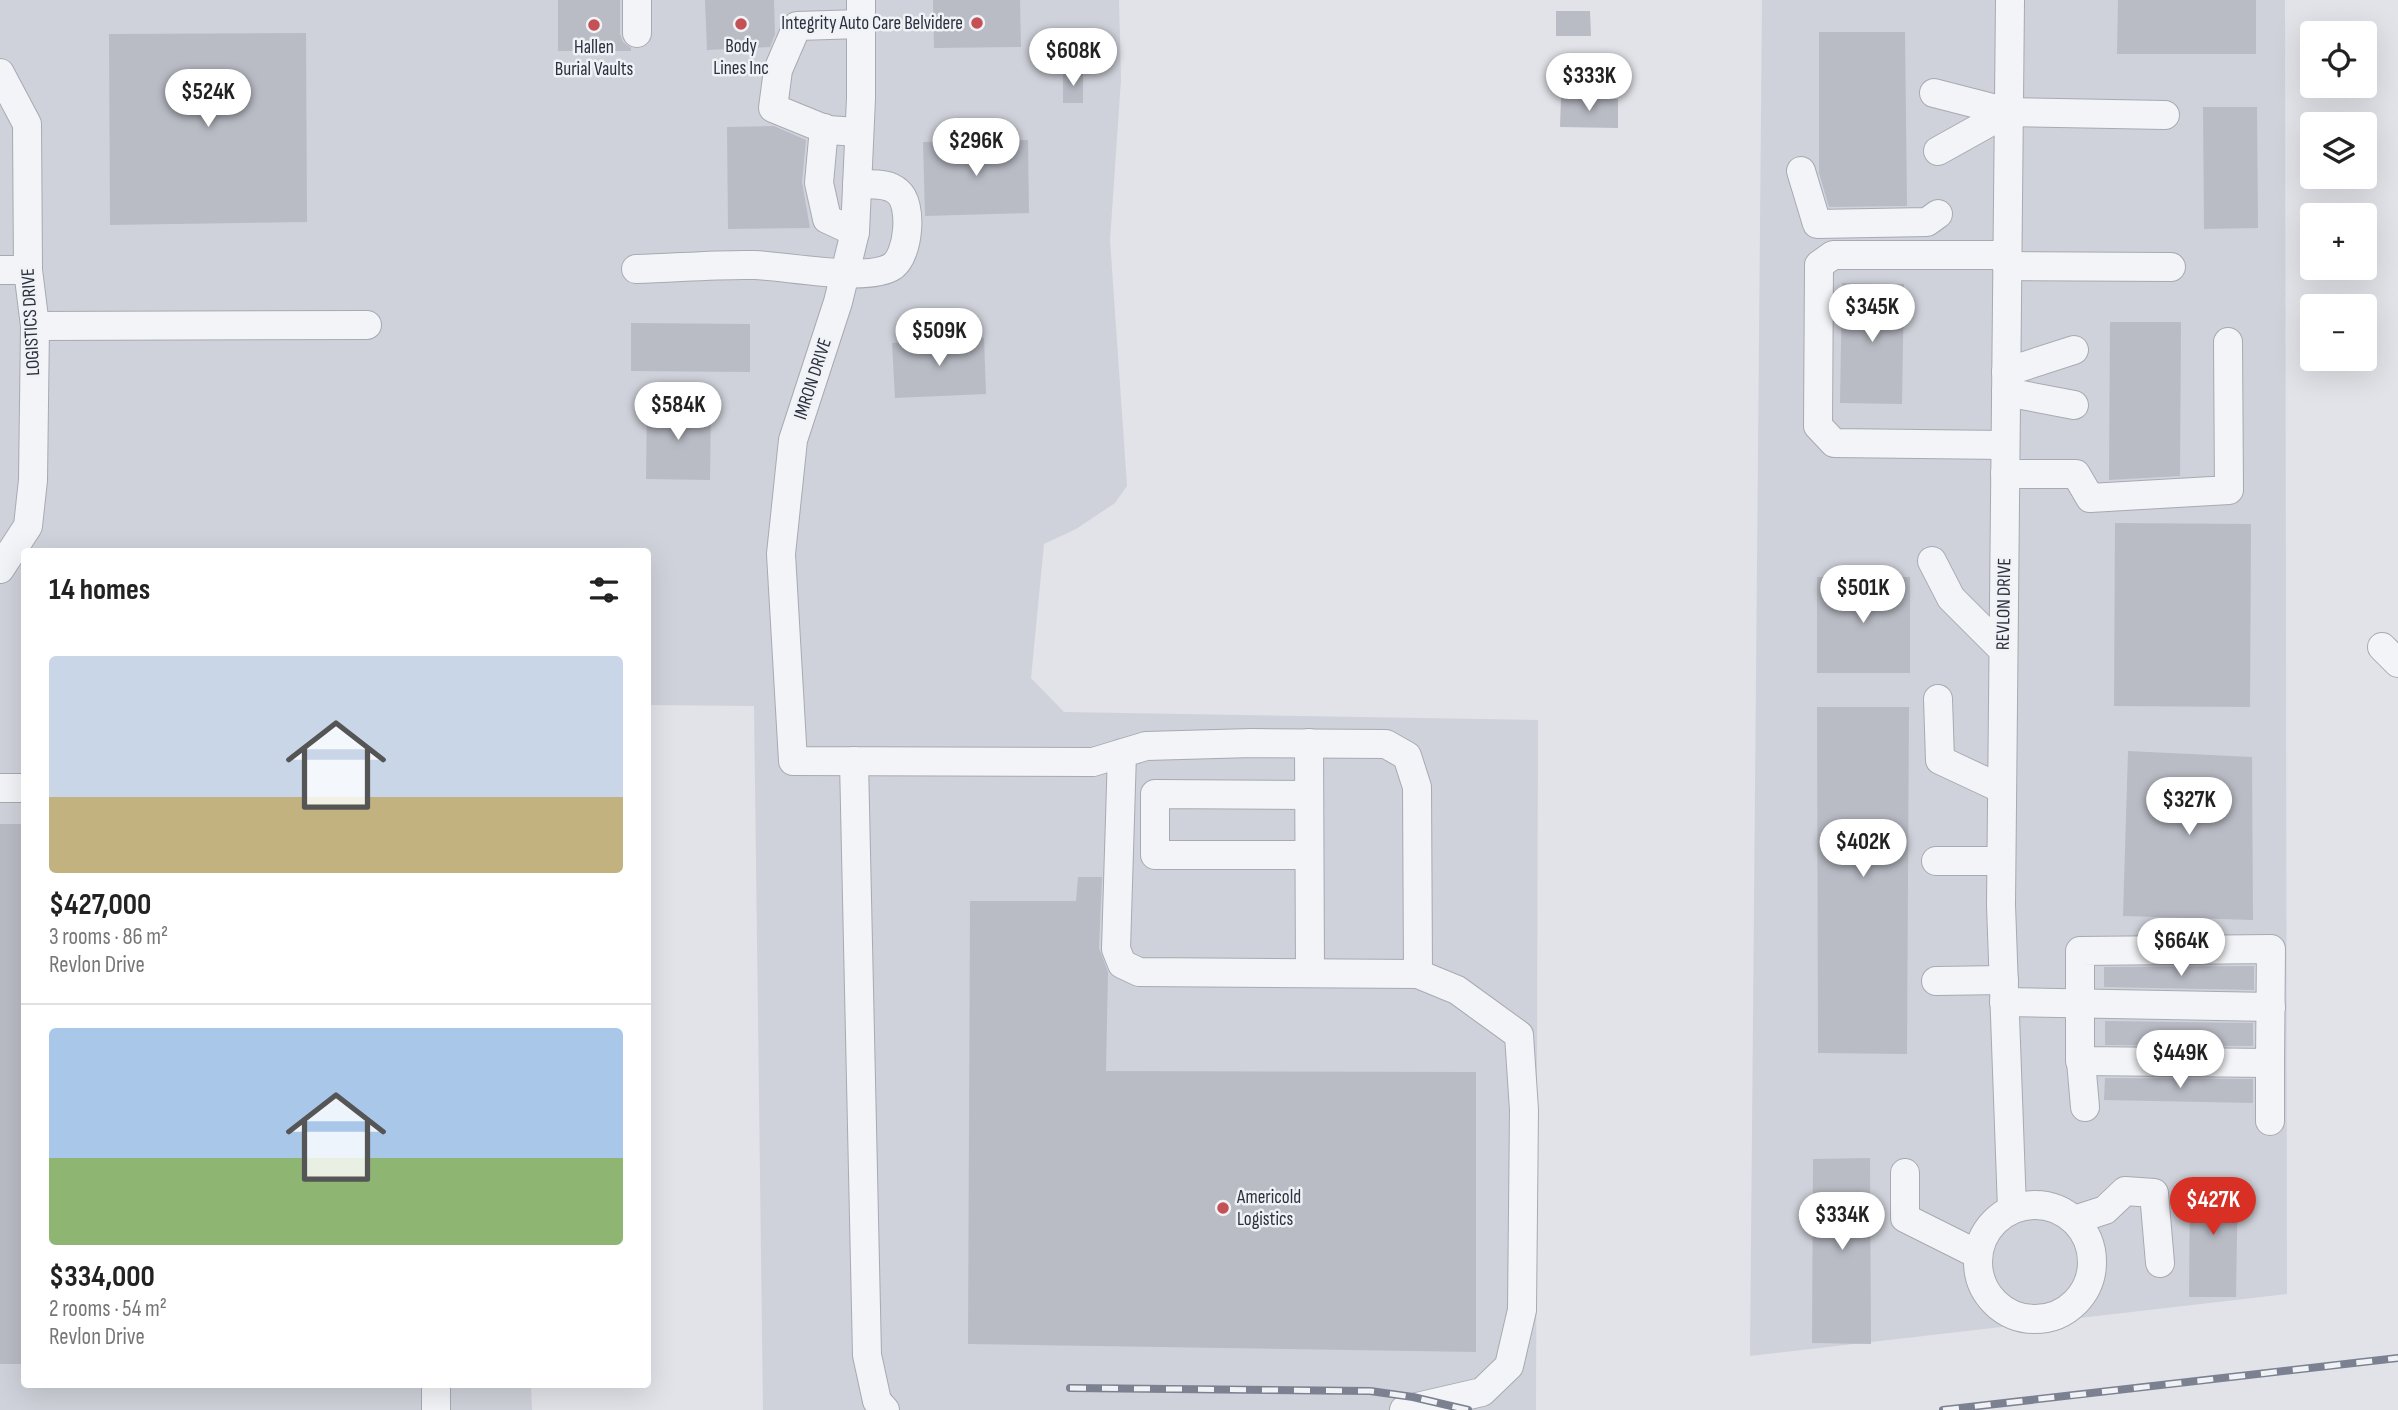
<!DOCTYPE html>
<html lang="en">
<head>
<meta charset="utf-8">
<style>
  body { margin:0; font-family:"Sofia Sans Condensed",sans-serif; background:#f2f2f2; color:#222; height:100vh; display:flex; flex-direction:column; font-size:26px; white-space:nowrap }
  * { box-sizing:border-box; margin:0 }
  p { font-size:23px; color:#767676 }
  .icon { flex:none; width:38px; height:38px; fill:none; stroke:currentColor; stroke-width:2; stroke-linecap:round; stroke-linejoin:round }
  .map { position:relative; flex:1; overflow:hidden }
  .details { position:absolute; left:21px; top:548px; width:630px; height:840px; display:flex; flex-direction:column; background:#fff; border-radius:7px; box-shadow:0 7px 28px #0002 }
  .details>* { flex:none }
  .controls { position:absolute; left:2300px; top:21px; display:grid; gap:14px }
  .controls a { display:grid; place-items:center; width:77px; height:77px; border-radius:7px; background:#fff; box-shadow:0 7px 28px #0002; font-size:35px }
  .price { position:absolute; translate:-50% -60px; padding:0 16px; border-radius:24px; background:#fff; color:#222; font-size:23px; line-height:46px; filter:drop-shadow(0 2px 4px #0008) }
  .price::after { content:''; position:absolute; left:50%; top:42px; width:21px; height:16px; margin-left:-10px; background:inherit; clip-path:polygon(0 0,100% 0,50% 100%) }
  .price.current { background:#d93025; color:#fff }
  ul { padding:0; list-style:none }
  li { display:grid; align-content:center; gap:14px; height:371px; padding:0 28px }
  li+li { border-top:2px solid #e0e0e0 }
  li span { display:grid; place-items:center; height:217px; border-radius:7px; color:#555 }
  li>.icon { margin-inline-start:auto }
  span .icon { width:126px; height:126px; fill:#fffc; stroke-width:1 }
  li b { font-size:30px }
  h2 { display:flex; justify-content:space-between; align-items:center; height:84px; padding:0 28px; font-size:30px }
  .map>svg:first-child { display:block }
  .built { fill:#cfd2da }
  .building { fill:#b9bcc5 }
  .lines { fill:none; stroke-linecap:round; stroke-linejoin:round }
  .minor-casing { stroke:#a7aab2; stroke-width:30 }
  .minor { stroke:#f3f4f7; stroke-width:28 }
  .rail-casing { stroke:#7c8191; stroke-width:8 }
  .rail { stroke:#f0f2f6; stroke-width:5; stroke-dasharray:16; stroke-linecap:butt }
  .poi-dot { fill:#c35155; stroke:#f0f2f6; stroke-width:2.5 }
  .labels { text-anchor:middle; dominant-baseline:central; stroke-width:5; stroke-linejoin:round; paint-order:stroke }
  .poi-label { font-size:19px; fill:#2b303f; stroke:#f0f2f6 }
  .street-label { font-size:19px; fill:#2b303f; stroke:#f0f2f6 }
</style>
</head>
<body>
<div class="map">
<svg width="2398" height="1410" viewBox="0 0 2398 1410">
  <rect width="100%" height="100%" fill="#e1e3e8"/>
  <!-- built -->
  <g class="built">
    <polygon points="0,0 1119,0 1121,80 1110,240 1127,486 1115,503 1076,529 1044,544 1031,678 1064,712 1538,720 1536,1410 763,1410 754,706 648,705 648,551 24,551 24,1384 531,1384 532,1410 0,1410"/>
    <polygon points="1762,0 2285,0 2287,1294 1750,1356"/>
  </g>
  <!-- building -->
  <g class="building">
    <polygon points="558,0 620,0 620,34 623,42 631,48 631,51 558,51"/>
    <polygon points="705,0 774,0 775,34 770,47 707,50"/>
    <polygon points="933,0 1020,0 1021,47 934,48"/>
    <polygon points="2118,0 2256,0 2256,54 2117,54"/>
    <polygon points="1556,11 1590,11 1591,36 1556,36"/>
    <polygon points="1819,32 1905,32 1907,206 1829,207 1819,173"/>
    <polygon points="306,33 307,222 110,225 109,34"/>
    <polygon points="1063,73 1083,74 1083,103 1063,103"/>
    <polygon points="1561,98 1618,99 1618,128 1560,127"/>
    <polygon points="2203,107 2257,107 2258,228 2204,229"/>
    <polygon points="774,126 806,140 802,182 810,228 728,229 727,127"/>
    <polygon points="1028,140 1029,213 925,216 923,142"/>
    <polygon points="1842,283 1904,284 1902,404 1840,403"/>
    <polygon points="2110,322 2181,322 2180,476 2109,480"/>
    <polygon points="631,323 750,324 750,372 631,371"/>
    <polygon points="984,338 986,394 895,398 892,343"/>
    <polygon points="647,404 711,405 710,480 646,479"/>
    <polygon points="2115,523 2251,524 2250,707 2114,706"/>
    <rect x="1817" y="577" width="93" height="96"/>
    <polygon points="1817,707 1909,707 1907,1054 1818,1053"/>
    <polygon points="2128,751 2252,757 2253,920 2123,916"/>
    <rect x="0" y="824" width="24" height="540"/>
    <polygon points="1078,877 1102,877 1099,948 1108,972 1106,1071 1476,1072 1476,1352 968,1344 970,901 1076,901"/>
    <polygon points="2254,966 2254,990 2104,987 2104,967"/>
    <polygon points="2105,1021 2253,1023 2253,1046 2105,1045"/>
    <polygon points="2105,1078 2253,1079 2253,1103 2104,1100"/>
    <polygon points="1870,1158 1871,1344 1812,1343 1813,1159"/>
    <polygon points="2190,1178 2238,1178 2236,1297 2189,1297"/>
  </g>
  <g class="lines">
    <!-- minor casing -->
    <g class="minor-casing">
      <g id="minor">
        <polyline points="637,0 637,33"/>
        <polyline points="861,0 861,98 855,232 838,302 793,440 781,554 793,761 1093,762 1146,746 1252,743 1386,744 1407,756 1417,787 1418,974 1139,972 1122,964 1116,949 1122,753"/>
        <polyline points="2010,0 2001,905 2012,1209"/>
        <polyline points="0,73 27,124 28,270 35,326 33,480 28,526 0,569"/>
        <polyline points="1934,93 2008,112 2165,115"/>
        <polyline points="824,128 819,183 827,219 855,232"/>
        <polyline points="859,132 827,130 773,108 778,70 797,26 861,24"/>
        <polyline points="1938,151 2008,112"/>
        <polyline points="1801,171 1817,224 1927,222 1938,214"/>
        <polyline points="2007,266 2171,267"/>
        <path d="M636,269c40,-1 80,-5 119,-4 32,1 113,18 138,1 16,-12 20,-62 5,-74 -10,-10 -27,-7 -41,-8"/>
        <polyline points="0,270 28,270"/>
        <polyline points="35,326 367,325"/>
        <polyline points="2006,372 2074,350"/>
        <polyline points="2006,392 2074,405"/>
        <polyline points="2005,445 1834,443 1818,426 1819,265 1833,255 2007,255"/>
        <polyline points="2005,474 2076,474 2090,498 2229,490 2228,342"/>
        <polyline points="1932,561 1951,598 2003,650"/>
        <polyline points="2382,647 2398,663"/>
        <polyline points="1938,699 1940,760 2002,789"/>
        <polyline points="1309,743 1310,973"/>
        <polyline points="854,761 867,1355 877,1401 885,1410"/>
        <polyline points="0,788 24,788"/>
        <polyline points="1309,795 1155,794 1155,855 1309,855"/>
        <polyline points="1936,861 2001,861"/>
        <polygon points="2271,949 2270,1063 2080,1061 2080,951"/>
        <polyline points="1936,981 2004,980"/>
        <polyline points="2004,1002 2271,1007"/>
        <polyline points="2081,1061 2085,1107"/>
        <polyline points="2270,1063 2270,1121"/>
        <polyline points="1905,1173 1905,1218 1977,1254"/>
        <circle cx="2035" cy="1262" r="57"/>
        <polyline points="2074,1220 2105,1210 2125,1191 2154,1193 2160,1263"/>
        <polyline points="436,1410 436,1384"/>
        <polyline points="1404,1410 1482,1392 1509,1366 1522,1310 1524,1110 1519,1035 1457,990 1418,974"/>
      </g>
    </g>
    <!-- minor -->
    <use href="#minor" class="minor"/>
    <!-- rail casing -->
    <g class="rail-casing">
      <g id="rail">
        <polyline points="1070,1388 1370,1391 1413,1397 1468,1410"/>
        <polyline points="1943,1410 2398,1358"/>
      </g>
    </g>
    <!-- rail -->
    <use href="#rail" class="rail"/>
  </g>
  <!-- markers -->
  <g class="poi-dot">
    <circle cx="977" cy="23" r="7"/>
    <circle cx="741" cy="24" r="7"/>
    <circle cx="594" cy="25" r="7"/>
    <circle cx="1223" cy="1208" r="7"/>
  </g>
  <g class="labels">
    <!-- poi labels -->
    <g class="poi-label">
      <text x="963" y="23" text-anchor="end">Integrity Auto Care Belvidere</text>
      <text x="741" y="46">Body<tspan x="741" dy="22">Lines Inc</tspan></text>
      <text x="594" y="47">Hallen<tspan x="594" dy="22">Burial Vaults</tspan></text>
      <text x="1237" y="1197" text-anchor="start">Americold<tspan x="1237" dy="22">Logistics</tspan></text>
    </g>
    <!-- street labels -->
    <g class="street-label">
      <text transform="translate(31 322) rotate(-93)">LOGISTICS DRIVE</text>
      <text transform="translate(813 379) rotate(-72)">IMRON DRIVE</text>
      <text transform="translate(2004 604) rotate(-89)">REVLON DRIVE</text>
    </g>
  </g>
</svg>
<div class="controls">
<a><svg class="icon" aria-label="locate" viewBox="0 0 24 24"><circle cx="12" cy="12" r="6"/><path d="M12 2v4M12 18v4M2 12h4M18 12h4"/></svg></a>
<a><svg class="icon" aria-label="layers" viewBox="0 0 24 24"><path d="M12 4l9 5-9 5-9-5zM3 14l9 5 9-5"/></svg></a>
<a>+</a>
<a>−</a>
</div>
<b class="price" style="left:1073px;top:88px">$608K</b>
<b class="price" style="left:1589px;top:113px">$333K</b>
<b class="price" style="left:208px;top:129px">$524K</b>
<b class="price" style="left:976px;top:178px">$296K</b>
<b class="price" style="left:1872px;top:344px">$345K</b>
<b class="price" style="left:939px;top:368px">$509K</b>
<b class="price" style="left:678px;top:442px">$584K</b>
<b class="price" style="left:1863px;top:625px">$501K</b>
<b class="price" style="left:2189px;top:837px">$327K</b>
<b class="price" style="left:1863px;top:879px">$402K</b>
<b class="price" style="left:2181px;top:978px">$664K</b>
<b class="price" style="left:2180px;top:1090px">$449K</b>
<b class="price current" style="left:2213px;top:1237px">$427K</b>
<b class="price" style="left:1842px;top:1252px">$334K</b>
<section class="details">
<h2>14 homes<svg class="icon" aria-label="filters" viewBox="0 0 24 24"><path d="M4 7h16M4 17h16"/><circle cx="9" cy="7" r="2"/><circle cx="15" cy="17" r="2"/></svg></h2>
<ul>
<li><span style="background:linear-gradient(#c9d6e8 65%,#c2b280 0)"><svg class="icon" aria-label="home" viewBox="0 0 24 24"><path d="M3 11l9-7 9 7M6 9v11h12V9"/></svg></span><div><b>$427,000</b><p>3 rooms · 86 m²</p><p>Revlon Drive</p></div></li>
<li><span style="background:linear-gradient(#a9c7e8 60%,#8fb573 0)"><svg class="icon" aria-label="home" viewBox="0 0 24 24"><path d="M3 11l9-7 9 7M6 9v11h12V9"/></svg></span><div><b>$334,000</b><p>2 rooms · 54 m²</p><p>Revlon Drive</p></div></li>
</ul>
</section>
</div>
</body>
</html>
